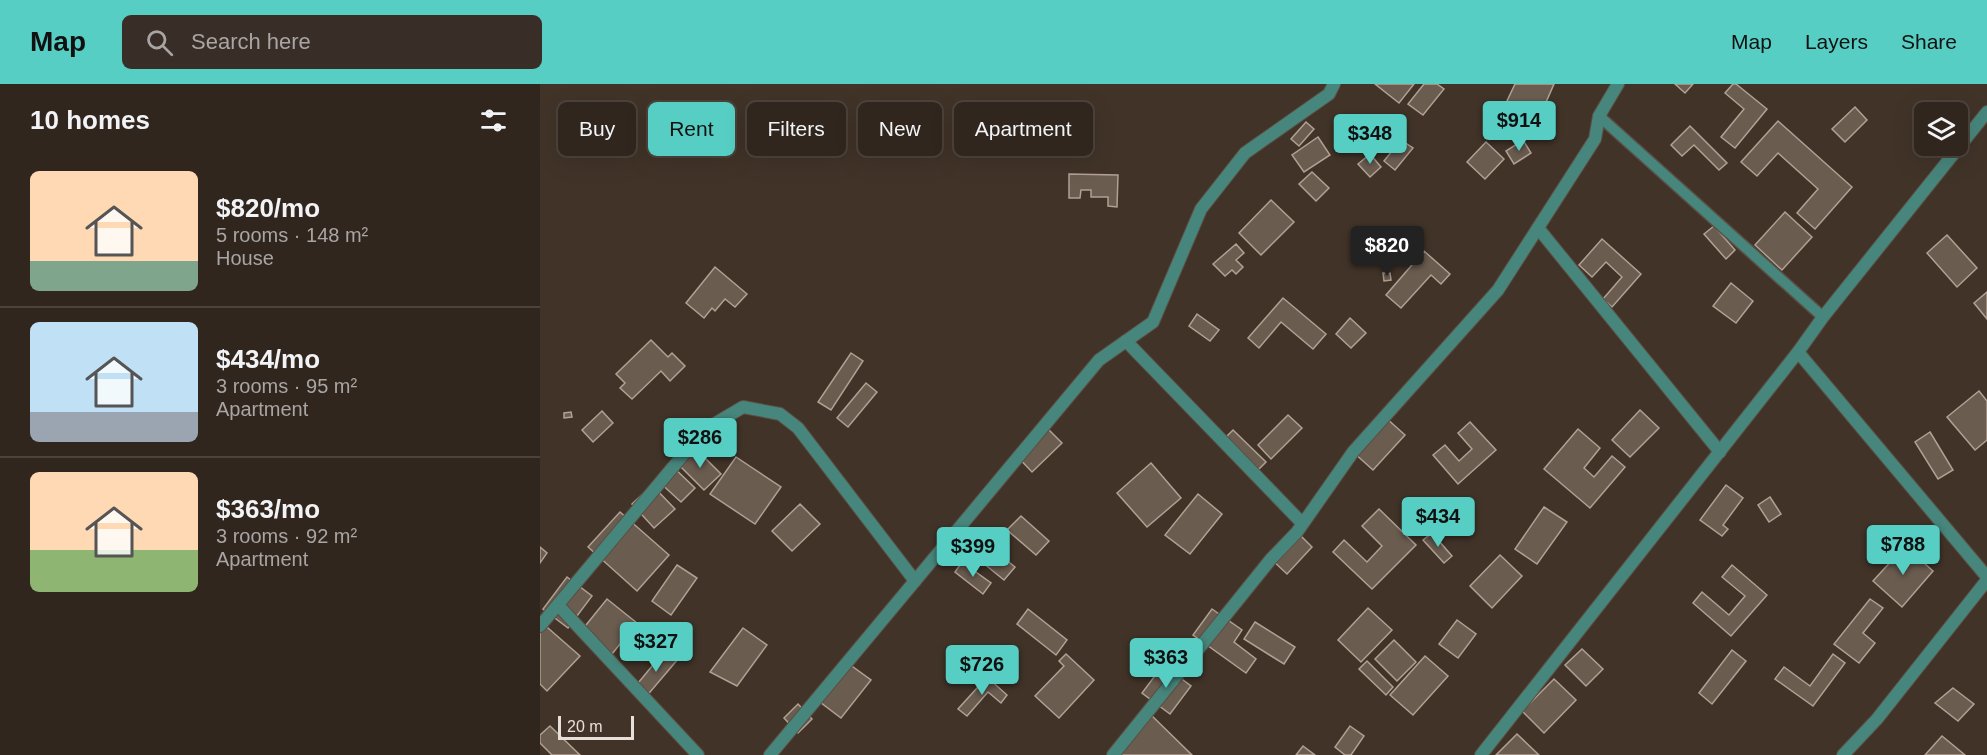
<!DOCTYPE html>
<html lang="en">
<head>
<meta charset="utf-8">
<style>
  body { margin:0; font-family:Helvetica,sans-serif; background:#392e27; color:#f1f3f6; height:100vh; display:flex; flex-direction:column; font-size:22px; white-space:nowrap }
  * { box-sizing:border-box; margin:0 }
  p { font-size:20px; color:#a8a5a4 }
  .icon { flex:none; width:33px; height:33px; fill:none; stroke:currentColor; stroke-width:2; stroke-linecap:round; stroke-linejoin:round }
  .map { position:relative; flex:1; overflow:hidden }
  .sheet { display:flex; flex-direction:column; background:#31261e; width:540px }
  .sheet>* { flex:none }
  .banner { position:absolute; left:18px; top:18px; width:570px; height:54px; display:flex; gap:12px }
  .tools { position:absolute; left:1374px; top:18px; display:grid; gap:12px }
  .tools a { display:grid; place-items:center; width:54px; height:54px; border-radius:9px; background:#31261e; box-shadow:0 6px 24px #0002,0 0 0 2px #4c433c; font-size:30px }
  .scale { position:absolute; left:18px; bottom:15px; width:76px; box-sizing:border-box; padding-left:6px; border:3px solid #e9dfd9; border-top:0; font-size:16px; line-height:21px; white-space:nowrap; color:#e9dfd9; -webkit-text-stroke:4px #413328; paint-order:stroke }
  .price { position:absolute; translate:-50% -51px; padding:0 14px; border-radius:6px; background:#56cec3; color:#111; font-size:20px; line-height:39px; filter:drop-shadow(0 2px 3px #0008) }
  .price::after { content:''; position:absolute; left:50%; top:36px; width:18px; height:14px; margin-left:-9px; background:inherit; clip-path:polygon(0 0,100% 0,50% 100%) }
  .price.selected { background:#222; color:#fff }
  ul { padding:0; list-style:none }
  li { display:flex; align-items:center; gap:18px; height:150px; padding:0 30px }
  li+li { border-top:2px solid #4c433c }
  li span { display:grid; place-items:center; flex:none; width:168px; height:120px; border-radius:9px; color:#555 }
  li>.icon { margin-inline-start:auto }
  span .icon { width:72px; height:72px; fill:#fffc; stroke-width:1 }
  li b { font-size:26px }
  h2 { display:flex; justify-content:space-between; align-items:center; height:72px; padding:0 30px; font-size:26px }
  .pill { padding:0 21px; border-radius:9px; background:#31261e; box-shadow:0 6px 24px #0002,0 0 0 2px #4c433c; font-size:21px; line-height:54px }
  .pill.selected { background:#56cec3; color:#111 }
  header { display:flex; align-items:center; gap:36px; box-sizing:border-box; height:84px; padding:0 30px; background:#56cec3; color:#111 }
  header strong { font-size:28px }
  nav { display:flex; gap:33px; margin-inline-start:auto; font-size:21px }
  .search { width:420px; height:54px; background:#392e27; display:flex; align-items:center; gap:15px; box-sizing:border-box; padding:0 21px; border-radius:9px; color:#a8a5a4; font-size:22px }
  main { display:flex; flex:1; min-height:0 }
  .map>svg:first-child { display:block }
  .building { fill:#6b5c50; stroke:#b1a094; stroke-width:1.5 }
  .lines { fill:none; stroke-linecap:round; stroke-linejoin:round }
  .service-casing { stroke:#5c4f44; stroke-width:13 }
  .minor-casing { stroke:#5c4f44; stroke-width:14 }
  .service { stroke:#47867c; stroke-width:10 }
  .minor { stroke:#47867c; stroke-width:12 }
</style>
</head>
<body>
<header>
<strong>Map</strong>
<div class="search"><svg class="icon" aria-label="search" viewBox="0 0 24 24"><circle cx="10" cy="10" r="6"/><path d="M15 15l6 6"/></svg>Search here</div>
<nav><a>Map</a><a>Layers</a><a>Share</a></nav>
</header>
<main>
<section class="sheet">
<h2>10 homes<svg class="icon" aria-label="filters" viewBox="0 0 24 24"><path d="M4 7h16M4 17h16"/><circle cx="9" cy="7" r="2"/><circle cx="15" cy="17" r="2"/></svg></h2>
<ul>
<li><span style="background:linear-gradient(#ffd9b3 75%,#7fa58c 0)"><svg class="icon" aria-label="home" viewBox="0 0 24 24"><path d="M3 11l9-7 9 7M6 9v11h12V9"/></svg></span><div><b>$820/mo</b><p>5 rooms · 148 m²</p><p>House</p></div></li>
<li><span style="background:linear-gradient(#bfe0f5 75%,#9aa5b1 0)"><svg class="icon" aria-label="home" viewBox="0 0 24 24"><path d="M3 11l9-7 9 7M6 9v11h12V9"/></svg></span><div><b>$434/mo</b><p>3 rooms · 95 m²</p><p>Apartment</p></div></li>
<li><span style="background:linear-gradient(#ffd9b3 65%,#8fb573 0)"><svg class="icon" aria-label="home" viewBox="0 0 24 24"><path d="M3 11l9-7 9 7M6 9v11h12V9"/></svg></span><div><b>$363/mo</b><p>3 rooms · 92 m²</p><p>Apartment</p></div></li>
</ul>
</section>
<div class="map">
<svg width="1447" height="671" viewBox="0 0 1447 671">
  <rect width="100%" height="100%" fill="#413328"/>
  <!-- building -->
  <g class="building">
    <polygon points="835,0 874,0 859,19"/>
    <polygon points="884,0 897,0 904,5 883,31 868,20"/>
    <polygon points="975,0 1014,0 1000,32 967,17"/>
    <polygon points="1135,0 1153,0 1145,9"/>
    <polygon points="1193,0 1196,0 1227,25 1195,64 1181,53 1204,25 1185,9"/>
    <polygon points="1315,23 1327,36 1305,58 1292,45"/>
    <polygon points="1238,37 1312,103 1275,145 1257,129 1278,105 1238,69 1217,92 1201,78"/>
    <polygon points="766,38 774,45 759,62 751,55"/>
    <polygon points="1150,42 1187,79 1179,86 1154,61 1142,72 1131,61"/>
    <polygon points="778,53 790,71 764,88 752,71"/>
    <polygon points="861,56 873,64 855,86 844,77"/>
    <polygon points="983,56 991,69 974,80 966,67"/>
    <polygon points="946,58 964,75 945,95 927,78"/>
    <polygon points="830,70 841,83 830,93 818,80"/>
    <polygon points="772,88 789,104 776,117 759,100"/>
    <polygon points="529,90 578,91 577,123 568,122 568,113 551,113 551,106 541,106 540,114 529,114"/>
    <polygon points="731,116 754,138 721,171 699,149"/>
    <polygon points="1245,128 1272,153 1242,186 1215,161"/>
    <polygon points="1174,142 1195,166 1186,175 1164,150"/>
    <polygon points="1407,151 1437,184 1417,203 1387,169"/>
    <polygon points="1062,155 1101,190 1072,223 1063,215 1082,193 1066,178 1052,193 1039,181"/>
    <polygon points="696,160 704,169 696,176 703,183 696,190 692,186 685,192 673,180"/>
    <polygon points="884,167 910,190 901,200 891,191 861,224 846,211"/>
    <polygon points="175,183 207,210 195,223 185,215 175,227 172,224 164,234 146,219"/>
    <polygon points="843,189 850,189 851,196 844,197"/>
    <polygon points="1191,199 1213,217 1196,239 1173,222"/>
    <polygon points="1447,208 1447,235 1434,219"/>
    <polygon points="743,214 786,250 773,265 741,238 719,264 708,254"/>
    <polygon points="657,230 679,246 670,257 649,242"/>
    <polygon points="810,234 826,249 811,264 796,250"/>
    <polygon points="111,256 128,273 132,269 145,282 130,297 121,287 92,315 80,304 85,299 76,290"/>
    <polygon points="311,269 323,277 291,326 278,318"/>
    <polygon points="326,299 337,308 308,343 297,334"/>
    <polygon points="1439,307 1447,317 1447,356 1435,366 1407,333"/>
    <polygon points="1100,326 1119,344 1090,373 1072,356"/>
    <polygon points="62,327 73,339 53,358 42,346"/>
    <polygon points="31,328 32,333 24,334 24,329"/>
    <polygon points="748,331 762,344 731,375 718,361"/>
    <polygon points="845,333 865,351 833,386 813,368"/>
    <polygon points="930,338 956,366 918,400 893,371 905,361 919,377 932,365 918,349"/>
    <polygon points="503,340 522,359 492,388 474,369"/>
    <polygon points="1038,345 1060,364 1044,384 1054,393 1072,372 1085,383 1050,424 1004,385"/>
    <polygon points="693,346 726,378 717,387 684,355"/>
    <polygon points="1390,348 1413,386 1398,395 1375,358"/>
    <polygon points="155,364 181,390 164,406 139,381"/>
    <polygon points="196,373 241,403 215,440 170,410"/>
    <polygon points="611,379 641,414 607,443 577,409"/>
    <polygon points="131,381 155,404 141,418 117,396"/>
    <polygon points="112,401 135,425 114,444 92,420"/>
    <polygon points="1186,401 1203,414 1183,441 1188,445 1182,452 1160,436"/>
    <polygon points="658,410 682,430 650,470 625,451"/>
    <polygon points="1230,413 1241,430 1229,438 1218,421"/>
    <polygon points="260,420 280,440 252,467 232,447"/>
    <polygon points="1004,423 1027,438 997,480 975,465"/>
    <polygon points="839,425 876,461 832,505 793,468 804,456 827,478 842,462 822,442"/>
    <polygon points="80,428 129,471 97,507 48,463"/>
    <polygon points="481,432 509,457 496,471 467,446"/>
    <polygon points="757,448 772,463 747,490 731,475"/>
    <polygon points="892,449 912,472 904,479 883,456"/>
    <polygon points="1365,462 1393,487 1362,523 1333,497"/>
    <polygon points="0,463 7,469 0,479"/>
    <polygon points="454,466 475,483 464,496 443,479"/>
    <polygon points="960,471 982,492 952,524 930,502"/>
    <polygon points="422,478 451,499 443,510 415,488"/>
    <polygon points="137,481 157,494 131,531 112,517"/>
    <polygon points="1192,481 1227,511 1191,552 1153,519 1162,508 1189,531 1205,512 1182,493"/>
    <polygon points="27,493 52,512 28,544 3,525"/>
    <polygon points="67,515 97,539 72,570 42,546"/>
    <polygon points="1330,515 1343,524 1323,549 1335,559 1319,579 1294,560"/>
    <polygon points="828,524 852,546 821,578 798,556"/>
    <polygon points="488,525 527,556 516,571 477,540"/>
    <polygon points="672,525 702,546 694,558 716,575 706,589 653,551"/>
    <polygon points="917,536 936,550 918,574 899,560"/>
    <polygon points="0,537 40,572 7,607 0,600"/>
    <polygon points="715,538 755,563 744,580 704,555"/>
    <polygon points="203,544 227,561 197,602 170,588"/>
    <polygon points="854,556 876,578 857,597 835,575"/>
    <polygon points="126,565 138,575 105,614 94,604"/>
    <polygon points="1042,565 1063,585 1046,602 1025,581"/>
    <polygon points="1192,566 1206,577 1172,620 1159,609"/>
    <polygon points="526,570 554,596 519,634 495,612 524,582 519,577"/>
    <polygon points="1293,570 1305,579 1273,622 1235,595 1244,583 1270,602"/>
    <polygon points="885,572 908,592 873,631 850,611"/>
    <polygon points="827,577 853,603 846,611 819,585"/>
    <polygon points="309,580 331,596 301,634 280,618"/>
    <polygon points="623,581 651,602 630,630 602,609"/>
    <polygon points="447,593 467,611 461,619 448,608 427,632 418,625"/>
    <polygon points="1014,595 1036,616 1004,649 982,627"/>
    <polygon points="1413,604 1434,620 1418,637 1395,619"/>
    <polygon points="258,620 272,635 258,649 244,634"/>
    <polygon points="608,628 652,671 570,671"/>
    <polygon points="10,642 40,671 12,671 0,659 0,651"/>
    <polygon points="810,642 824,652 811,671 805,671 795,663"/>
    <polygon points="977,650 999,671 956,671"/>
    <polygon points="1402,652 1425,671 1385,671"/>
    <polygon points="763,662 775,671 756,671"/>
  </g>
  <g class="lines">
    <!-- service casing -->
    <g class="service-casing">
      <polyline id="service" points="1059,32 1283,233"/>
    </g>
    <!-- minor casing -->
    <g class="minor-casing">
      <g id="minor">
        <polyline points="998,144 1180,368"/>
        <polyline points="586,257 762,439"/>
        <polyline points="1258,268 1447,493"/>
        <polyline points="18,521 158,671"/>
        <polyline points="0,542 164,346 203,323 240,330 258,344 375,497"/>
        <polyline points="230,671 559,276 613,238 661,125 705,69 789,10 794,0"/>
        <polyline points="573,671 731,475 757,448 813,368 958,206 1055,55 1059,32 1078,0"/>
        <polyline points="941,671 1258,268 1283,233 1447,28"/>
        <polyline points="1303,671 1337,635 1447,496"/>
      </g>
    </g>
    <!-- service -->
    <use href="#service" class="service"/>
    <!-- minor -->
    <use href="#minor" class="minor"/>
  </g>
</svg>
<div class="tools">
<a><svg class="icon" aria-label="layers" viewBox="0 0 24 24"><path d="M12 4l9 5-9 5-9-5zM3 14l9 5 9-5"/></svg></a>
</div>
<div class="scale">20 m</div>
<b class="price" style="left:979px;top:68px">$914</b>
<b class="price" style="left:830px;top:81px">$348</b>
<b class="price selected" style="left:847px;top:193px">$820</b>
<b class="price" style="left:160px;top:385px">$286</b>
<b class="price" style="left:898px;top:464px">$434</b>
<b class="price" style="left:1363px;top:492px">$788</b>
<b class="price" style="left:433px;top:494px">$399</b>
<b class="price" style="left:116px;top:589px">$327</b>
<b class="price" style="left:626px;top:605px">$363</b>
<b class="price" style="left:442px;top:612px">$726</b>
<div class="banner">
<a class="pill">Buy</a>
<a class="pill selected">Rent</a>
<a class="pill">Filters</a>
<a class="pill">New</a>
<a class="pill">Apartment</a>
</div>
</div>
</main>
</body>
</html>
